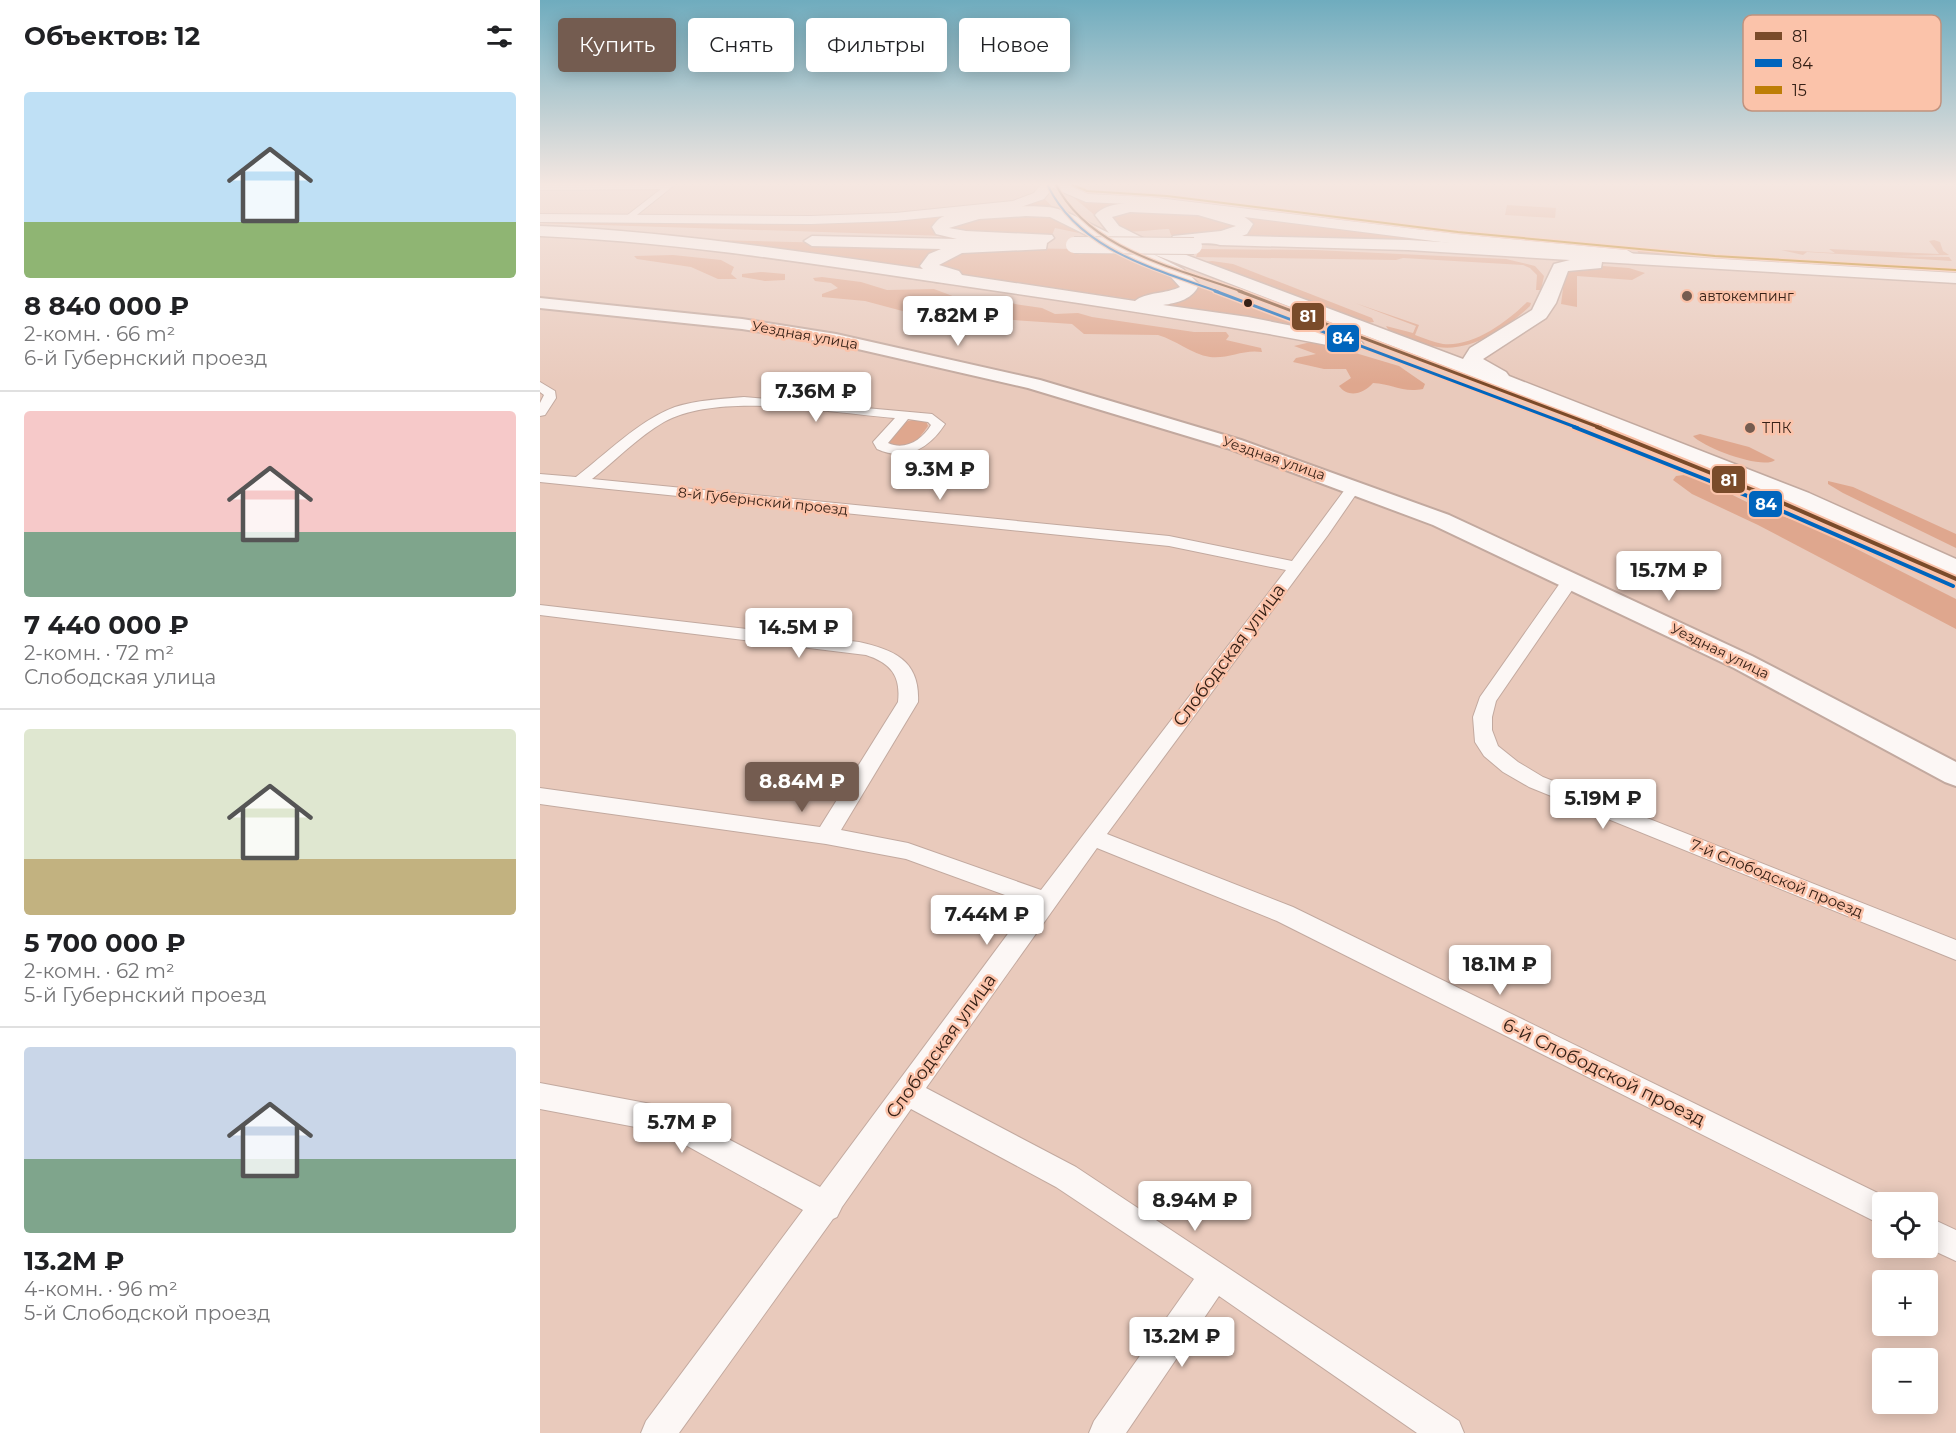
<!DOCTYPE html>
<html lang="ru">
<head>
<meta charset="utf-8">
<style>
  body { margin:0; font-family:Montserrat,sans-serif; background:#f6f6f6; color:#202124; height:100vh; display:flex; flex-direction:column; font-size:22px; white-space:nowrap }
  * { box-sizing:border-box; margin:0 }
  p { font-size:20px; color:#757577 }
  .icon { flex:none; width:33px; height:33px; fill:none; stroke:currentColor; stroke-width:2; stroke-linecap:round; stroke-linejoin:round }
  .map { position:relative; flex:1; overflow:hidden }
  .panel { display:flex; flex-direction:column; background:#fff; width:540px }
  .panel>* { flex:none }
  .hud { position:absolute; left:18px; top:18px; width:570px; height:54px; display:flex; gap:12px }
  .buttons { position:absolute; left:1332px; top:1192px; display:grid; gap:12px }
  .buttons a { display:grid; place-items:center; width:66px; height:66px; border-radius:6px; background:#fff; box-shadow:0 3px 15px #0003; font-size:30px }
  .price { position:absolute; translate:-50% -51px; padding:0 14px; border-radius:6px; background:#fff; color:#222; font-size:20px; line-height:39px; filter:drop-shadow(0 2px 3px #0008) }
  .price::after { content:''; position:absolute; left:50%; top:36px; width:18px; height:14px; margin-left:-9px; background:inherit; clip-path:polygon(0 0,100% 0,50% 100%) }
  .price.active { background:#745c50; color:#fff }
  ul { padding:0; list-style:none }
  li { display:grid; align-content:center; gap:12px; height:318px; padding:0 24px }
  li+li { border-top:2px solid #e0e0e0 }
  li span { display:grid; place-items:center; height:186px; border-radius:6px; color:#555 }
  li>.icon { margin-inline-start:auto }
  span .icon { width:108px; height:108px; fill:#fffc; stroke-width:1 }
  li b { font-size:26px }
  h2 { display:flex; justify-content:space-between; align-items:center; height:72px; padding:0 24px; font-size:26px }
  .chip { padding:0 21px; border-radius:6px; background:#fff; box-shadow:0 3px 15px #0003; font-size:21px; line-height:54px }
  .chip.active { background:#745c50; color:#fff }
  main { display:flex; flex:1; min-height:0 }
  .map>svg:first-child { display:block }
  .green { fill:#dfa78e }
  .lines { fill:none; stroke-linecap:round; stroke-linejoin:round }
  .street-casing { stroke:#c2a99f; stroke-width:2 }
  .secondary-casing { stroke:#c2a99f; stroke-width:4 }
  .primary-casing { stroke:#c2a99f; stroke-width:2 }
  .highway-casing { stroke:#c2a99f; stroke-width:3 }
  .street { fill:#fcf7f5; fill-rule:evenodd }
  .secondary { fill:#fcf7f5; fill-rule:evenodd }
  .primary { fill:#fcf7f5; fill-rule:evenodd }
  .highway { fill:#fcf7f5; fill-rule:evenodd }
  .highway-bridge-casing { stroke:#c2a99f; stroke-width:18; stroke-linecap:butt }
  .highway-bridge { stroke:#fcf7f5; stroke-width:16 }
  .bus-1-far2-casing { stroke:#fbc3aa; stroke-width:4.5 }
  .bus-1-far1-casing { stroke:#fbc3aa; stroke-width:6 }
  .bus-1-casing { stroke:#fbc3aa; stroke-width:8 }
  .bus-2-far2-casing { stroke:#fbc3aa; stroke-width:4.5 }
  .bus-2-far1-casing { stroke:#fbc3aa; stroke-width:6 }
  .bus-2-casing { stroke:#fbc3aa; stroke-width:8 }
  .bus-3-casing { stroke:#fbc3aa; stroke-width:4.5 }
  .bus-1-far2 { stroke:#7a4b2a; stroke-width:2 }
  .bus-1-far1 { stroke:#7a4b2a; stroke-width:3 }
  .bus-1 { stroke:#7a4b2a; stroke-width:4 }
  .bus-2-far2 { stroke:#0065bd; stroke-width:2 }
  .bus-2-far1 { stroke:#0065bd; stroke-width:3 }
  .bus-2 { stroke:#0065bd; stroke-width:4 }
  .bus-3 { stroke:#bd7e07; stroke-width:2 }
  .poi-dot { fill:#745c50; stroke:#fbc3aa; stroke-width:2 }
  .bus-dot { fill:#352016; stroke:#fbc3aa; stroke-width:2 }
  .labels { text-anchor:middle; dominant-baseline:central; stroke-width:5; stroke-linejoin:round; paint-order:stroke }
  .far-poi-label { font-size:14px; fill:#352016; stroke:#fbc3aa; text-anchor:start }
  .far-street-label { font-size:14px; fill:#352016; stroke:#fbc3aa }
  .street-label { font-size:15px; fill:#352016; stroke:#fbc3aa }
  .near-street-label { font-size:18px; fill:#352016; stroke:#fbc3aa }
  .key { fill:#fbc3aa; stroke:#c0927e; stroke-width:1.5 }
  .key-label { font-size:16px; fill:#352016 }
  .line-badge { stroke:#fbc3aa; stroke-width:2 }
  .badge-label { font-size:16px; text-anchor:middle; font-weight:bold; fill:#fff }
</style>
</head>
<body>
<main>
<section class="panel">
<h2>Объектов: 12<svg class="icon" aria-label="filters" viewBox="0 0 24 24"><path d="M4 7h16M4 17h16"/><circle cx="9" cy="7" r="2"/><circle cx="15" cy="17" r="2"/></svg></h2>
<ul>
<li><span style="background:linear-gradient(#bfe0f5 70%,#8fb573 0)"><svg class="icon" aria-label="home" viewBox="0 0 24 24"><path d="M3 11l9-7 9 7M6 9v11h12V9"/></svg></span><div><b>8 840 000 ₽</b><p>2-комн. · 66 m²</p><p>6-й Губернский проезд</p></div></li>
<li><span style="background:linear-gradient(#f6c9c9 65%,#7fa58c 0)"><svg class="icon" aria-label="home" viewBox="0 0 24 24"><path d="M3 11l9-7 9 7M6 9v11h12V9"/></svg></span><div><b>7 440 000 ₽</b><p>2-комн. · 72 m²</p><p>Слободская улица</p></div></li>
<li><span style="background:linear-gradient(#dfe7d0 70%,#c2b280 0)"><svg class="icon" aria-label="home" viewBox="0 0 24 24"><path d="M3 11l9-7 9 7M6 9v11h12V9"/></svg></span><div><b>5 700 000 ₽</b><p>2-комн. · 62 m²</p><p>5-й Губернский проезд</p></div></li>
<li><span style="background:linear-gradient(#c9d6e8 60%,#7fa58c 0)"><svg class="icon" aria-label="home" viewBox="0 0 24 24"><path d="M3 11l9-7 9 7M6 9v11h12V9"/></svg></span><div><b>13.2M ₽</b><p>4-комн. · 96 m²</p><p>5-й Слободской проезд</p></div></li>
</ul>
</section>
<div class="map">
<svg width="1416" height="1433" viewBox="0 0 1416 1433">
  <rect width="100%" height="100%" fill="#e9cabc"/>
  <!-- green -->
  <g class="green">
    <polygon points="503,197 516,211 410,217 406,236 0,223 0,219 332,221"/>
    <path d="M533,197l185,18 184,26 169,14 -206,-12 -182,-6 22,-5 5,-9c-18,-17 -128,-24 -150,-10l-2,5z"/>
    <polygon points="967,205 1016,208 1015,218 965,215"/>
    <path d="M579,209l105,7 16,10 -31,9h-38l-2,-6c-20,-1 -51,12 -62,-14z"/>
    <polygon points="494,212 523,221 539,233 515,228 512,235 438,235 407,230 409,222"/>
    <polygon points="132,239 422,246 385,270"/>
    <polygon points="1394,240 1400,242 1403,251 1409,255 1351,256 1409,257 1412,261 1267,252 1263,255 1241,250 1295,253 1289,249 1399,254 1389,241"/>
    <path d="M451,248l90,1 -5,5c12,1 22,-3 33,-4 13,-1 63,26 72,36l-4,6 -40,8 -180,-26 -9,-2 -13,-9 9,-8z"/>
    <polygon points="1096,248 1175,254 1181,258 1099,254"/>
    <polygon points="659,249 775,250 966,259 995,266 1004,276 1001,290 996,290 997,275 990,268 983,265 863,258 856,260 656,257"/>
    <polygon points="133,255 181,260 194,267 191,274 197,279 178,279 151,267 97,259 94,256"/>
    <polygon points="672,261 693,264 832,318 834,322 827,323 664,262"/>
    <polygon points="1049,265 1089,268 1105,273 1092,280 1037,276 1037,307 1021,304 1024,281 1021,272"/>
    <polygon points="221,272 245,274 245,280 225,281 202,277 202,274"/>
    <path d="M282,277l39,5 26,8 47,-1 37,14 24,-6 20,7 27,4 13,6 23,-1 14,4 102,15h32l3,4 -3,4 35,8 1,4c-19,-3 -33,7 -52,5 -19,-3 -34,-17 -52,-22l-74,-1 -12,-10 -162,-11 -45,-12 -43,-4v-3l16,-6 -7,-5 -16,-2 -2,-3z"/>
    <polygon points="662,284 709,306 804,337 605,305"/>
    <path d="M987,302l4,1 -1,3c-23,22 -59,46 -92,41 -16,-2 -33,-10 -49,-16l-3,-5 27,7 3,-7 -61,-23 64,22 -4,10c9,3 18,7 28,9 30,3 64,-22 84,-42z"/>
    <path d="M771,342l11,1 77,23 26,18 -2,5c-21,4 -30,-5 -50,-6 -9,10 -24,16 -34,3l12,-8 -5,-9h-22l-31,-7 3,-4 20,-4 -22,-8z"/>
    <path d="M376,419l10,2 2,5c-15,20 -16,25 -42,17l19,-21z"/>
    <path d="M1160,434l49,13 26,13c-12,10 -71,-12 -82,-24z"/>
    <polygon points="1144,475 1160,479 1217,507 1273,527 1416,599 1416,629 1218,525 1152,494 1133,480 1136,476"/>
    <polygon points="1288,481 1313,487 1416,534 1416,548 1303,493 1288,484"/>
  </g>
  <g class="lines">
    <!-- street casing -->
    <g class="street-casing">
      <g id="street">
        <polygon points="137,183 88,222 83,219 85,217 121,189 0,190 0,184"/>
        <polygon points="0,382 15,391 16,398 5,415 0,416 0,403 4,395 0,392"/>
        <path d="M204,397l188,17 13,10c-16,25 -40,38 -68,25l-4,-7 22,-24c-64,-5 -175,-27 -231,4 -25,14 -49,39 -72,57l577,57 123,25 57,-77h10l2,3 -33,48 -221,299 186,73 599,293 2,3h-12v22l-605,-304 -180,-73 -171,240 150,79 383,254 5,12h-47l-198,-137 -93,137h-37l5,-12 100,-142 -138,-92 -145,-78 -69,98 -5,10 -4,2 -154,214h-38l5,-12 157,-211 -141,-78 -122,-23v-26l127,24 153,80 210,-283 -124,-45 -80,-15 -286,-40v-16l280,39 78,-125c3,-26 -7,-39 -32,-47l-326,-40v-10l319,37c36,8 61,19 59,60l-77,128 67,13 133,47 245,-320 -117,-24 -629,-64v-8l36,3c30,-23 62,-56 99,-70 22,-7 46,-8 69,-10zM368,419l20,3 3,3c-9,15 -26,26 -43,18z"/>
        <polygon points="1031,575 1039,580 956,701 952,717 952,730 958,746 978,762 1003,777 1416,940 1416,960 989,787 963,772 944,756 935,742 933,717 940,697 1025,576"/>
        <polygon points="1388,1217 1416,1230 1416,1261 1388,1248"/>
      </g>
    </g>
    <!-- secondary casing -->
    <g class="secondary-casing">
      <polygon id="secondary" points="0,298 202,319 296,334 500,380 701,440 909,515 1212,656 1416,762 1416,786 1405,782 1194,668 893,525 687,448 488,388 296,344 202,329 0,308"/>
    </g>
    <!-- primary casing -->
    <g class="primary-casing">
      <polygon id="primary" points="502,183 524,183 548,194 610,197 917,234 1087,250 1095,255 1087,260 917,244 610,205 546,202 513,188 504,199 475,209 355,221 271,224 0,222 0,214 271,216 355,213 473,201 494,193"/>
    </g>
    <!-- highway casing -->
    <g class="highway-casing">
      <path id="highway" d="M611,202c24,1 86,2 102,22l-6,10 -5,2 166,4 548,33v10l-354,-21 -1,6 -33,3 -12,32 -10,15 -63,41 23,13 3,4 300,117 147,66v18l-165,-74 -146,-60 -492,-189 30,15 16,15c-5,15 -22,19 -36,21l85,12 105,21 7,2 3,4 -3,4 -7,2c-134,-27 -268,-46 -403,-66 -136,-20 -272,-42 -410,-48v-10c128,5 256,25 383,43l-3,-3 9,-12 12,-5 -129,-3 -8,-5 8,-5 145,3 -21,-5 -4,-7c3,-4 6,-8 10,-10 19,-8 97,-15 116,-8 17,6 34,16 51,24l-14,-18c12,-14 39,-12 56,-13zM590,212l68,3 38,11 -15,5 -48,5 -2,3 2,3c16,4 32,-1 47,3l188,5 162,10 -16,4 -22,46 -62,38 -7,11 -314,-118 -30,-15 -7,-9zM486,216l24,1 121,60 9,10c-14,7 -34,5 -45,14l-173,-26 -3,-4 -20,-6 23,-12 84,-4 1,-6 7,-5 -2,-3 -86,-4 -17,-3 30,-9z"/>
    </g>
    <!-- street -->
    <use href="#street" class="street"/>
    <!-- secondary -->
    <use href="#secondary" class="secondary"/>
    <!-- primary -->
    <use href="#primary" class="primary"/>
    <!-- highway -->
    <use href="#highway" class="highway"/>
    <!-- highway-bridge casing -->
    <g class="highway-bridge-casing">
      <polyline id="highway-bridge" points="534,245 654,246"/>
    </g>
    <!-- highway-bridge -->
    <use href="#highway-bridge" class="highway-bridge"/>
    <!-- bus-1-far2 casing -->
    <g class="bus-1-far2-casing">
      <path id="bus-1-far2" d="M515,183c34,68 122,85 188,109"/>
    </g>
    <!-- bus-1-far1 casing -->
    <g class="bus-1-far1-casing">
      <polyline id="bus-1-far1" points="699,291 1061,428"/>
    </g>
    <!-- bus-1 casing -->
    <g class="bus-1-casing">
      <polyline id="bus-1" points="1057,427 1213,490 1416,579"/>
    </g>
    <!-- bus-2-far2 casing -->
    <g class="bus-2-far2-casing">
      <path id="bus-2-far2" d="M508,186c32,65 108,83 171,106"/>
    </g>
    <!-- bus-2-far1 casing -->
    <g class="bus-2-far1-casing">
      <polyline id="bus-2-far1" points="675,291 1038,428"/>
    </g>
    <!-- bus-2 casing -->
    <g class="bus-2-casing">
      <polyline id="bus-2" points="1034,427 1210,497 1413,586"/>
    </g>
    <!-- bus-3 casing -->
    <g class="bus-3-casing">
      <polyline id="bus-3" points="529,183 547,191 627,196 918,232 1175,256 1416,270"/>
    </g>
    <!-- bus-1-far2 -->
    <use href="#bus-1-far2" class="bus-1-far2"/>
    <!-- bus-1-far1 -->
    <use href="#bus-1-far1" class="bus-1-far1"/>
    <!-- bus-1 -->
    <use href="#bus-1" class="bus-1"/>
    <!-- bus-2-far2 -->
    <use href="#bus-2-far2" class="bus-2-far2"/>
    <!-- bus-2-far1 -->
    <use href="#bus-2-far1" class="bus-2-far1"/>
    <!-- bus-2 -->
    <use href="#bus-2" class="bus-2"/>
    <!-- bus-3 -->
    <use href="#bus-3" class="bus-3"/>
  </g>
  <!-- sky -->
  <linearGradient id="sky" x2="0" y2="1"><stop stop-color="#6facbe"/><stop offset="0.48" stop-color="#f5e7e1"/><stop offset="1" stop-color="#f5e7e1" stop-opacity="0"/></linearGradient>
  <rect width="1416" height="384" fill="url(#sky)"/>
  <!-- markers -->
  <g class="poi-dot">
    <circle cx="1147" cy="296" r="6"/>
    <circle cx="1210" cy="428" r="6"/>
  </g>
  <circle class="bus-dot" cx="708" cy="303" r="5"/>
  <g class="labels">
    <!-- far-poi labels -->
    <g class="far-poi-label">
      <text x="1159" y="296">автокемпинг</text>
      <text x="1222" y="428">ТПК</text>
    </g>
    <!-- far-street labels -->
    <g class="far-street-label">
      <text transform="translate(265 335) rotate(10)">Уездная улица</text>
      <text transform="translate(734 458) rotate(19)">Уездная улица</text>
      <text transform="translate(223 501) rotate(6)">8-й Губернский проезд</text>
      <text transform="translate(1180 651) rotate(26)">Уездная улица</text>
    </g>
    <!-- street labels -->
    <g class="street-label">
      <text transform="translate(1237 878) rotate(22)">7-й Слободской проезд</text>
    </g>
    <!-- near-street labels -->
    <g class="near-street-label">
      <text transform="translate(689 655) rotate(-53)">Слободская улица</text>
      <text transform="translate(401 1046) rotate(-54)">Слободская улица</text>
      <text transform="translate(1064 1072) rotate(26)">6-й Слободской проезд</text>
    </g>
  </g>
  <!-- legend -->
  <rect x="1203" y="15" width="198" height="96" rx="9" class="key"/>
  <rect x="1215" y="32" width="27" height="8" fill="#7a4b2a"/>
  <rect x="1215" y="59" width="27" height="8" fill="#0065bd"/>
  <rect x="1215" y="86" width="27" height="8" fill="#bd7e07"/>
  <g class="key-label">
    <text x="1252" y="42">81</text>
    <text x="1252" y="69">84</text>
    <text x="1252" y="96">15</text>
  </g>
  <g class="line-badge">
    <rect x="751" y="302" width="34" height="29" rx="6" fill="#7a4b2a"/>
    <rect x="786" y="324" width="34" height="29" rx="6" fill="#0065bd"/>
    <rect x="1171" y="465" width="35" height="29" rx="6" fill="#7a4b2a"/>
    <rect x="1208" y="490" width="35" height="28" rx="6" fill="#0065bd"/>
  </g>
  <g class="badge-label">
    <text x="768" y="322">81</text>
    <text x="803" y="344">84</text>
    <text x="1189" y="486">81</text>
    <text x="1226" y="510">84</text>
  </g>
</svg>
<div class="buttons">
<a><svg class="icon" aria-label="locate" viewBox="0 0 24 24"><circle cx="12" cy="12" r="6"/><path d="M12 2v4M12 18v4M2 12h4M18 12h4"/></svg></a>
<a>+</a>
<a>−</a>
</div>
<b class="price" style="left:418px;top:347px">7.82M ₽</b>
<b class="price" style="left:276px;top:423px">7.36M ₽</b>
<b class="price" style="left:400px;top:501px">9.3M ₽</b>
<b class="price" style="left:1129px;top:602px">15.7M ₽</b>
<b class="price" style="left:259px;top:659px">14.5M ₽</b>
<b class="price active" style="left:262px;top:813px">8.84M ₽</b>
<b class="price" style="left:1063px;top:830px">5.19M ₽</b>
<b class="price" style="left:447px;top:946px">7.44M ₽</b>
<b class="price" style="left:960px;top:996px">18.1M ₽</b>
<b class="price" style="left:142px;top:1154px">5.7M ₽</b>
<b class="price" style="left:655px;top:1232px">8.94M ₽</b>
<b class="price" style="left:642px;top:1368px">13.2M ₽</b>
<div class="hud">
<a class="chip active">Купить</a>
<a class="chip">Снять</a>
<a class="chip">Фильтры</a>
<a class="chip">Новое</a>
</div>
</div>
</main>
</body>
</html>
